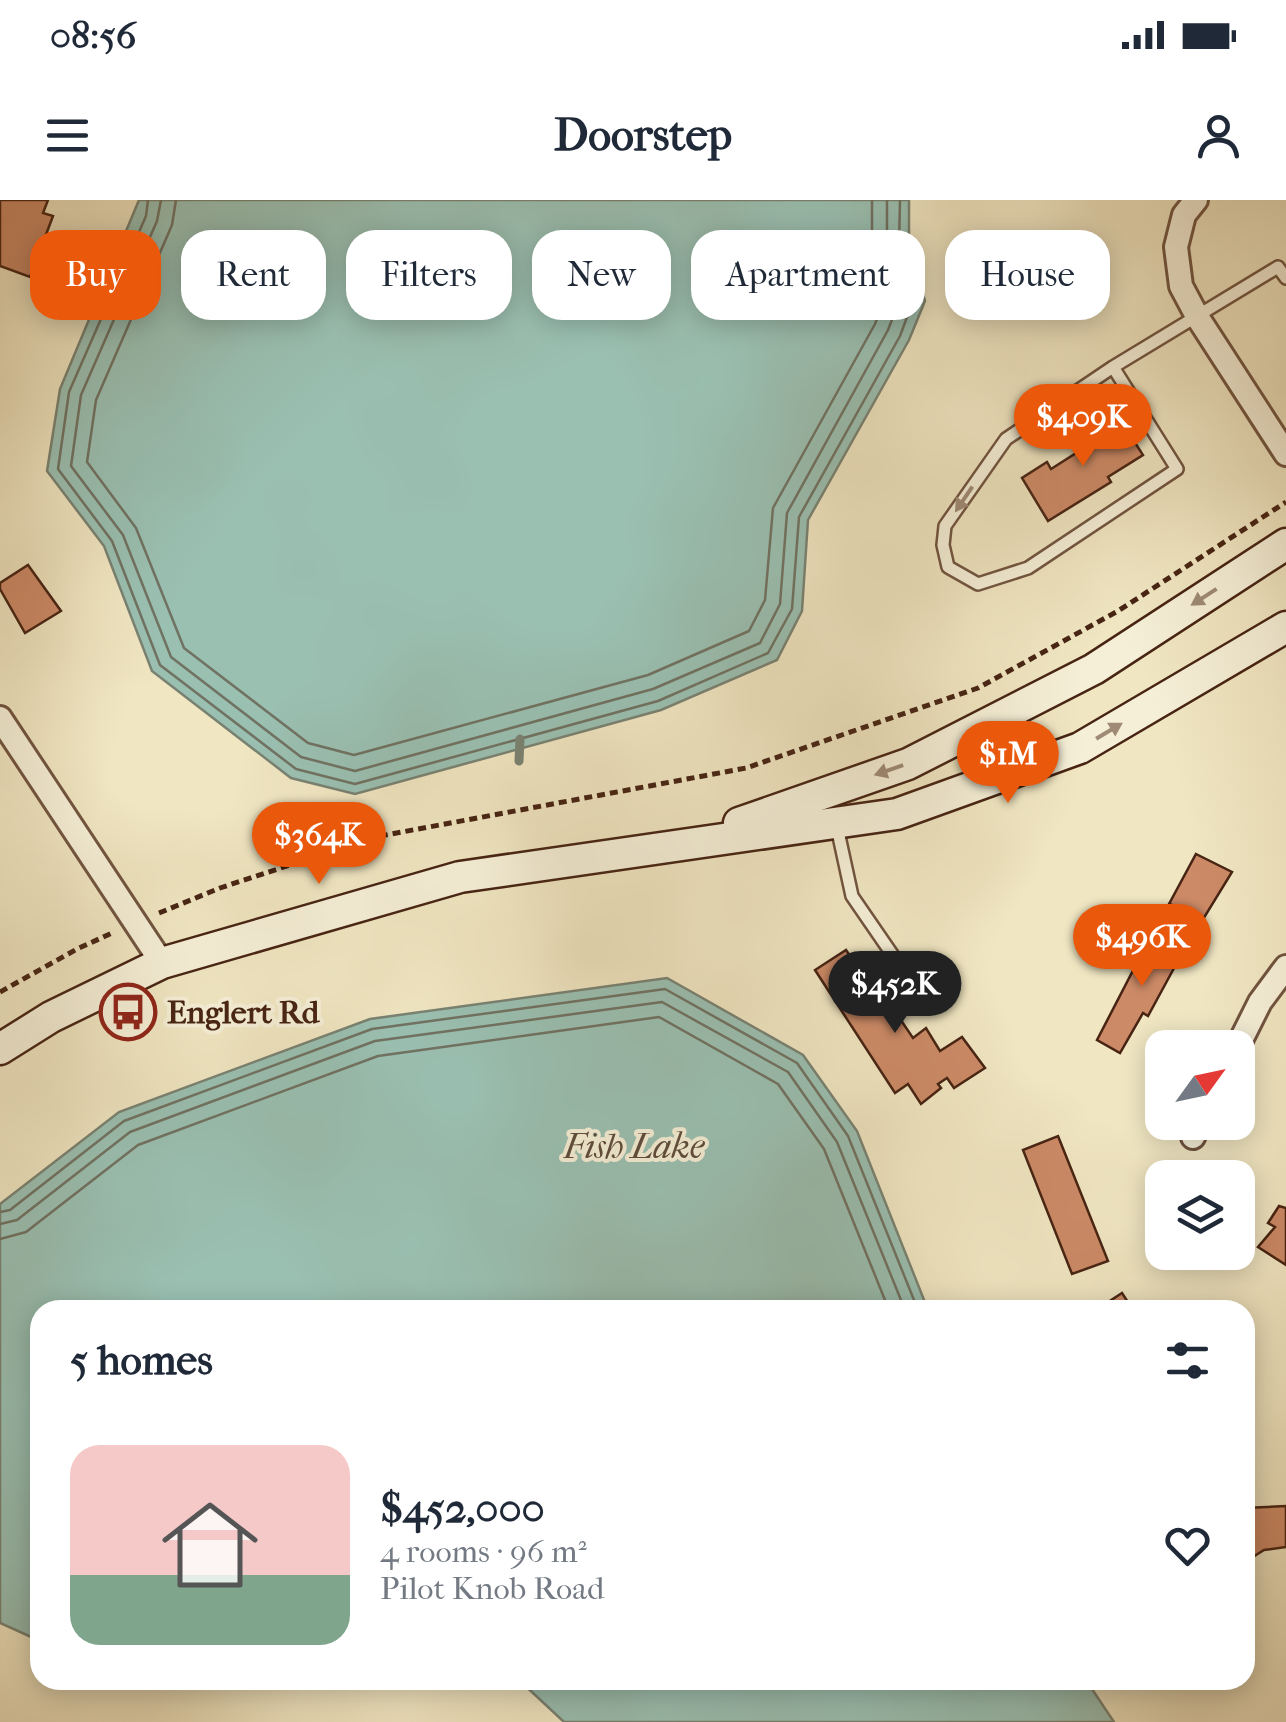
<!DOCTYPE html>
<html lang="en">
<head>
<meta charset="utf-8">
<style>
  body { margin:0; font-family:"IM FELL French Canon",serif; background:#f6f6f7; color:#1f2937; height:100vh; display:flex; flex-direction:column; font-size:38px; white-space:nowrap }
  * { box-sizing:border-box; margin:0 }
  p { font-size:32px; color:#747a83 }
  .icon { flex:none; width:55px; height:55px; fill:none; stroke:currentColor; stroke-width:2; stroke-linecap:round; stroke-linejoin:round }
  .map { position:relative; flex:1; overflow:hidden }
  .panel { position:absolute; left:30px; top:1100px; width:1225px; height:390px; display:flex; flex-direction:column; background:#fff; border-radius:30px; box-shadow:0 5px 25px #0003 }
  .panel>* { flex:none }
  .banner { position:absolute; left:30px; top:30px; width:1228px; height:90px; display:flex; gap:20px }
  .needle { width:65px; rotate:57deg }
  .buttons { position:absolute; left:1145px; top:830px; display:grid; gap:20px }
  .buttons a { display:grid; place-items:center; width:110px; height:110px; border-radius:20px; background:#fff; box-shadow:0 5px 25px #0003; font-size:50px }
  .price { position:absolute; translate:-50% -85px; padding:0 22px; border-radius:35px; background:#ea580c; color:#fff; font-size:32px; line-height:65px; filter:drop-shadow(0 2px 5px #0008) }
  .price::after { content:''; position:absolute; left:50%; top:60px; width:30px; height:22px; margin-left:-15px; background:inherit; clip-path:polygon(0 0,100% 0,50% 100%) }
  .price.on { background:#222; color:#fff }
  ul { padding:0; list-style:none }
  li { display:flex; align-items:center; gap:30px; height:250px; padding:0 40px }
  li span { display:grid; place-items:center; flex:none; width:280px; height:200px; border-radius:30px; color:#555 }
  li>.icon { margin-inline-start:auto }
  span .icon { width:120px; height:120px; fill:#fffc; stroke-width:1 }
  li b { font-size:42px }
  h2 { display:flex; justify-content:space-between; align-items:center; height:120px; padding:0 40px; font-size:42px }
  .chip { padding:0 35px; border-radius:30px; background:#fff; box-shadow:0 5px 25px #0003; font-size:35px; line-height:90px }
  .chip.on { background:#ea580c; color:#fff }
  .status { display:flex; justify-content:space-between; align-items:center; height:70px; padding:0 50px; background:#fff; direction:ltr }
  .status svg { height:28px; fill:currentColor }
  header { display:flex; justify-content:space-between; align-items:center; height:130px; padding:0 40px; background:#fff; font-size:45px; font-weight:800 }
  .map>svg:first-child { display:block }
  .water { fill:#9ac0b2; stroke:#798272; stroke-width:2.5 }
  .lines { fill:none; stroke-linecap:round; stroke-linejoin:round }
  .shore { stroke:#707262; stroke-width:2.5 }
  .stream { stroke:#798272; stroke-width:9 }
  .building { fill:#cc8a67; stroke:#472413; stroke-width:2.5 }
  .service-casing { stroke:#71543f; stroke-width:16 }
  .minor-casing { stroke:#71543f; stroke-width:28 }
  .secondary-casing { stroke:#472413; stroke-width:35 }
  .path { stroke:#472413; stroke-width:5; stroke-dasharray:8 5; stroke-linecap:butt }
  .service { stroke:#f5efd7; stroke-width:11 }
  .minor { stroke:#f5efd7; stroke-width:22 }
  .secondary { stroke:#f5efd7; stroke-width:30 }
  .oneway { fill:#9e8a75 }
  .labels { text-anchor:middle; dominant-baseline:central; stroke-width:8; stroke-linejoin:round; paint-order:stroke }
  .poi-label { font-size:32px; font-weight:bold; fill:#472413; stroke:#f5efd7; text-anchor:start }
  .water-label { font-size:35px; font-style:italic; fill:#5c4b3b; stroke:#f5efd7 }
</style>
</head>
<body>
<div class="status"><b>08:56</b><svg viewBox="0 0 49 12"><path d="M0 12V9h3v3zM5 12V6h3v6zM10 12V3h3v9zM15 12V0h3v12zM26 1h20v11H26zM47 4h2v5h-2z"/></svg></div>
<header><svg class="icon" aria-label="menu" viewBox="0 0 24 24"><path d="M4 6h16M4 12h16M4 18h16"/></svg>Doorstep<svg class="icon" aria-label="person" viewBox="0 0 24 24"><circle cx="12" cy="8" r="4"/><path d="M4 21q1-7 8-7t8 7"/></svg></header>
<div class="map">
<svg width="1286" height="1522" viewBox="0 0 1286 1522">
  <rect width="100%" height="100%" fill="#f0e6c2"/>
  <filter id="stains"><feTurbulence type="fractalNoise" baseFrequency=".002" numOctaves="4"/><feColorMatrix values="0 0 0 0 .2 0 0 0 0 .09 0 0 0 0 .02 0 0 0 .5 -.17"/></filter>
  <radialGradient id="worn" r=".72"><stop offset=".6" stop-color="#630" stop-opacity="0"/><stop offset="1" stop-color="#630" stop-opacity=".3"/></radialGradient>
  <!-- water -->
  <g class="water">
    <polygon points="139,0 909,0 909,45 925,101 909,140 808,320 802,411 777,460 661,510 355,594 291,578 152,471 104,346 47,271 60,189"/>
    <polygon points="667,778 803,855 857,931 928,1110 40,1110 40,1441 0,1423 0,1004 119,912 370,819"/>
    <polygon points="519,1480 1086,1480 1114,1522 564,1522"/>
  </g>
  <g class="lines">
    <!-- shore -->
    <g class="shore">
      <polyline points="148,0 146,16 69,192 58,269 112,341 160,465 296,569 355,584 658,501 768,453 792,409 799,317 900,136 913,101 899,46 900,0"/>
      <polyline points="161,0 157,21 81,195 71,266 123,335 171,457 301,557 355,571 653,489 760,443 780,404 787,313 888,130 900,99 887,48 887,0"/>
      <polyline points="176,0 172,25 96,200 87,262 136,328 184,448 308,543 354,555 648,475 749,431 765,400 773,308 875,124 885,98 872,50 872,0"/>
      <polyline points="0,1012 10,1010 124,921 372,829 665,789 797,863 848,936 918,1110"/>
      <polyline points="0,1024 17,1020 130,932 375,841 662,802 788,872 837,942 905,1110"/>
      <polyline points="0,1039 26,1032 138,945 378,856 659,817 778,884 824,949 889,1110"/>
    </g>
    <!-- stream -->
    <polyline class="stream" points="519,561 520,539"/>
  </g>
  <!-- building -->
  <g class="building">
    <polygon points="0,0 48,0 43,13 53,16 30,77 0,66"/>
    <polygon points="1118,216 1143,255 1108,277 1111,282 1048,321 1022,278 1047,262 1051,269 1076,253 1071,245"/>
    <polygon points="28,365 61,411 25,433 0,389 0,383"/>
    <polygon points="1196,654 1232,672 1202,721 1187,710 1169,704"/>
    <polygon points="1155,728 1186,746 1148,816 1143,813 1120,853 1097,840"/>
    <polygon points="846,750 889,814 894,810 913,838 926,828 940,851 962,837 985,868 954,888 947,878 938,884 941,888 921,904 908,884 895,893 815,770"/>
    <polygon points="1058,936 1108,1061 1072,1074 1023,950"/>
    <polygon points="1279,1006 1286,1008 1286,1065 1258,1047 1275,1027 1268,1023"/>
    <polygon points="1122,1093 1133,1110 1096,1110"/>
    <polygon points="1286,1306 1286,1347 1264,1350 1245,1362 1245,1308"/>
  </g>
  <g class="lines">
    <!-- service casing -->
    <g class="service-casing">
      <g id="service">
        <polyline points="1113,167 1177,269 1028,368 978,384 948,367 943,345 945,326 1006,239 1113,167 1278,67 1286,78"/>
        <polyline points="837,627 852,696 929,808"/>
      </g>
    </g>
    <!-- minor casing -->
    <g class="minor-casing">
      <g id="minor">
        <polyline points="1196,0 1184,15 1176,47 1181,86 1198,118 1286,254"/>
        <polyline points="0,518 162,763"/>
        <polyline points="1237,848 1260,802 1286,767"/>
        <polyline points="1193,937 1200,922"/>
      </g>
    </g>
    <!-- secondary casing -->
    <g class="secondary-casing">
      <g id="secondary">
        <polyline points="739,623 908,564 1094,469 1286,344"/>
        <polyline points="0,849 51,817 162,763 460,677 897,614 1080,548 1286,427"/>
      </g>
    </g>
    <!-- path -->
    <g class="path">
      <polyline points="159,713 220,688 375,637 746,568 978,488 1118,411 1286,302"/>
      <polyline points="0,792 77,749 112,733"/>
    </g>
    <!-- service -->
    <use href="#service" class="service"/>
    <!-- minor -->
    <use href="#minor" class="minor"/>
    <!-- secondary -->
    <use href="#secondary" class="secondary"/>
  </g>
  <!-- one-way arrows -->
  <defs><path id="oneway-solid" d="M-6-.8H1V-3.2L6.5 0L1 3.2V.8H-6Z" transform="scale(2.5)"/></defs>
  <g class="oneway">
    <use href="#oneway-solid" transform="translate(964 299) rotate(124)"/>
    <use href="#oneway-solid" transform="translate(1204 397) rotate(147)"/>
    <use href="#oneway-solid" transform="translate(1109 531) rotate(-31)"/>
    <use href="#oneway-solid" transform="translate(889 570) rotate(161)"/>
  </g>
  <!-- icons -->
  <defs>
    <g id="bus-ring" transform="scale(2.875)"><circle r="9.5" fill="#f5efd7" stroke="#8f2418" stroke-width="1.5"/><path d="M-5-6H5V4H4V6H2V4H-2V6H-4V4H-5ZM-3.5-4V0h7V-4ZM-3.5 1.2v1.5H-2V1.2ZM2 1.2v1.5H3.5V1.2Z" fill="#8f2418"/></g>
  </defs>
  <g fill-rule="evenodd">
    <use href="#bus-ring" x="128" y="812"/>
  </g>
  <g class="labels">
    <!-- poi labels -->
    <g class="poi-label">
      <text x="167" y="812">Englert Rd</text>
    </g>
    <!-- water labels -->
    <g class="water-label">
      <text x="634" y="946">Fish Lake</text>
    </g>
  </g>
  <rect width="100%" height="100%" filter="url(#stains)"/>
  <rect width="100%" height="100%" fill="url(#worn)"/>
</svg>
<div class="buttons">
<a><svg class="needle" viewBox="-14 -14 28 28"><path d="M0-13l5 13h-10z" fill="#e53935"/><path d="M0 13l5-13h-10z" fill="#747a83"/></svg></a>
<a><svg class="icon" aria-label="layers" viewBox="0 0 24 24"><path d="M12 4l9 5-9 5-9-5zM3 14l9 5 9-5"/></svg></a>
</div>
<b class="price" style="left:1083px;top:269px">$409K</b>
<b class="price" style="left:1008px;top:606px">$1M</b>
<b class="price" style="left:319px;top:687px">$364K</b>
<b class="price" style="left:1142px;top:789px">$496K</b>
<b class="price on" style="left:895px;top:836px">$452K</b>
<div class="banner">
<a class="chip on">Buy</a>
<a class="chip">Rent</a>
<a class="chip">Filters</a>
<a class="chip">New</a>
<a class="chip">Apartment</a>
<a class="chip">House</a>
</div>
<section class="panel">
<h2>5 homes<svg class="icon" aria-label="filters" viewBox="0 0 24 24"><path d="M4 7h16M4 17h16"/><circle cx="9" cy="7" r="2"/><circle cx="15" cy="17" r="2"/></svg></h2>
<ul>
<li><span style="background:linear-gradient(#f6c9c9 65%,#7fa58c 0)"><svg class="icon" aria-label="home" viewBox="0 0 24 24"><path d="M3 11l9-7 9 7M6 9v11h12V9"/></svg></span><div><b>$452,000</b><p>4 rooms · 96 m²</p><p>Pilot Knob Road</p></div><svg class="icon" aria-label="heart" viewBox="0 0 24 24"><path d="M12 20l-8-8c-3-5 5-10 8-4 3-6 11-1 8 4z"/></svg></li>
</ul>
</section>
</div>
</body>
</html>
